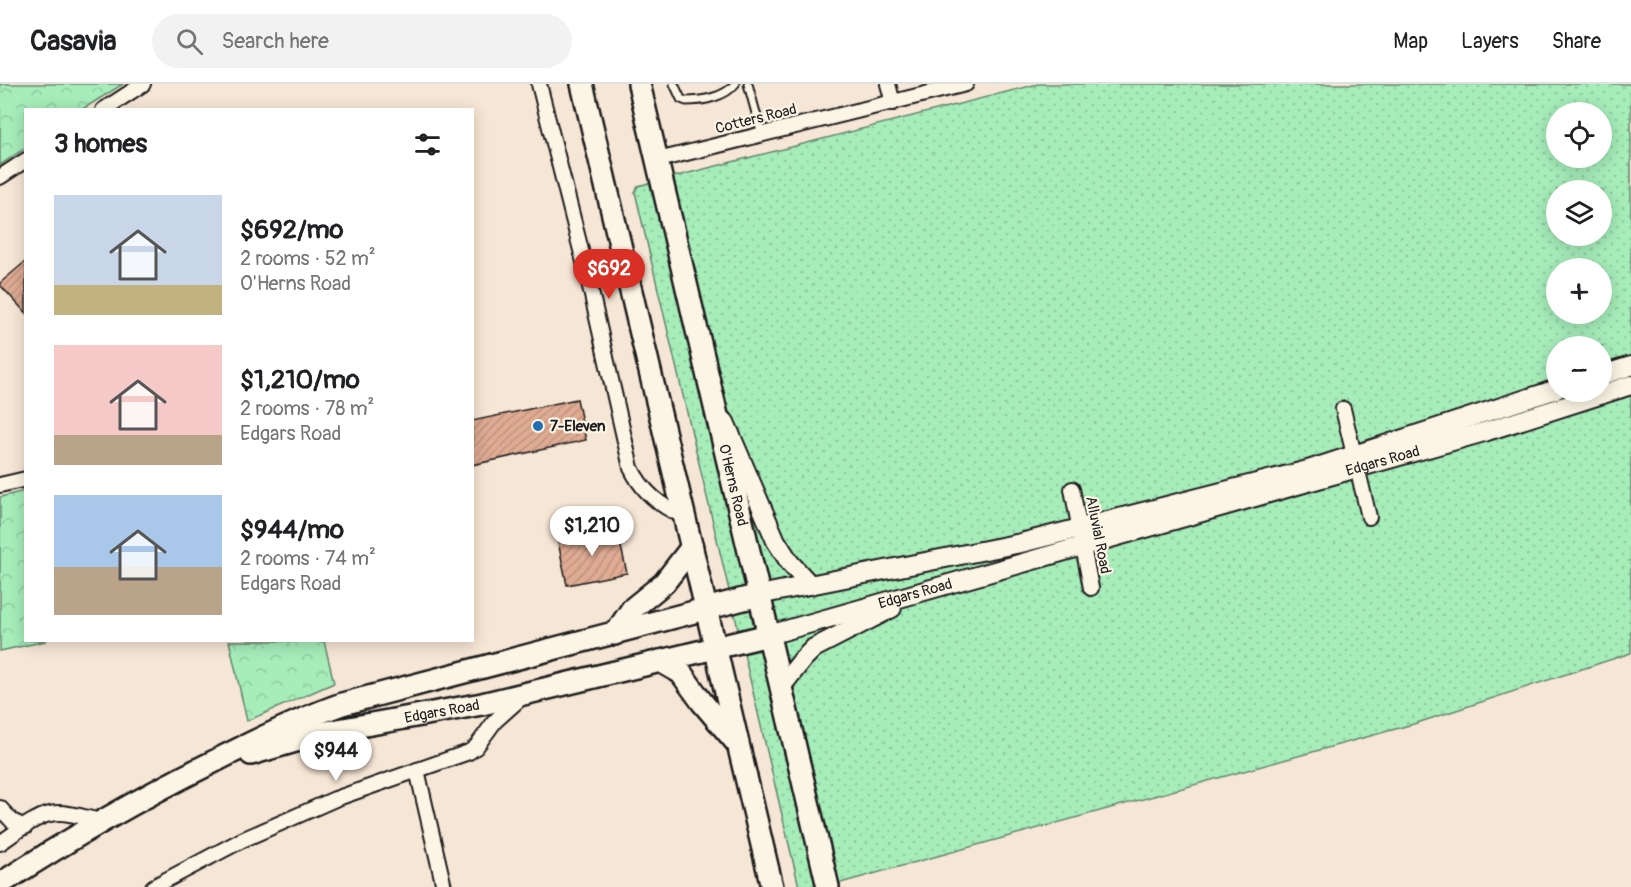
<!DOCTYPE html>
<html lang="en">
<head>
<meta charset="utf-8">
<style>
  body { margin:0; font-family:Pangolin,sans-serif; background:#f2f2f2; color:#202124; height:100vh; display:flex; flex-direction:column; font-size:22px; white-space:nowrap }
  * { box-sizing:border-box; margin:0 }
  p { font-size:20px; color:#757577 }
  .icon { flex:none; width:33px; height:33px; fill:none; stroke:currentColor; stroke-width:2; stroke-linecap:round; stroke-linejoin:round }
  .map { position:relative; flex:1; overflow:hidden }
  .side { position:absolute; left:24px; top:24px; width:450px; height:534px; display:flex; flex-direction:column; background:#fff; border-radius:0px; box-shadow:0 3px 15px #0003 }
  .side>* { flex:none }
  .fabs { position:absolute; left:1546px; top:18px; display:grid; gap:12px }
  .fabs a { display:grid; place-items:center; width:66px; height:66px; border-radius:50%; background:#fff; box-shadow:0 3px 15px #0003; font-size:30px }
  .price { position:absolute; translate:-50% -51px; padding:0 14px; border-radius:21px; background:#fff; color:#222; font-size:20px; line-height:39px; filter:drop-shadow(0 2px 3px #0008) }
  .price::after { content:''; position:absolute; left:50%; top:36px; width:18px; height:14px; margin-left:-9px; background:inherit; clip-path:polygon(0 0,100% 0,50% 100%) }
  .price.selected { background:#d93025; color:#fff }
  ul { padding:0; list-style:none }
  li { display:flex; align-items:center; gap:18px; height:150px; padding:0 30px }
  li span { display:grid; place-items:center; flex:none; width:168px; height:120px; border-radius:0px; color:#555 }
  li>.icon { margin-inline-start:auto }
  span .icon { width:72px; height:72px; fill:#fffc; stroke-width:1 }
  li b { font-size:26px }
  h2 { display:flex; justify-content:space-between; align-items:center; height:72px; padding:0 30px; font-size:26px }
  header { display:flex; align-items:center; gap:36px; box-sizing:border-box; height:84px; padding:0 30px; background:#fff; border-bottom:2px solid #e0e0e0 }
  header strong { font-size:28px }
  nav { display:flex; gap:33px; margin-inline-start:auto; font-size:21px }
  .search { width:420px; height:54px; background:#f2f2f2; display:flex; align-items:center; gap:15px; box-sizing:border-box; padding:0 21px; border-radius:33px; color:#757577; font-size:22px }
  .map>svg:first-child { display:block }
  .grass { fill:url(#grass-dots); stroke:#61846b; stroke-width:1.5; fill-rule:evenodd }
  .park { fill:url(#park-crowns); stroke:#61846b; stroke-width:1.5 }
  .building { fill:url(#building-hatch); stroke:#1c1c1c; stroke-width:1.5 }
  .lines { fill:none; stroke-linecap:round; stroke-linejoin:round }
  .lane-casing { stroke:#1c1c1c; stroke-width:11 }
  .street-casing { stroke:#1c1c1c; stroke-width:18 }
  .secondary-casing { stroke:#1c1c1c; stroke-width:22 }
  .primary-casing { stroke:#1c1c1c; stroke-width:26 }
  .lane { stroke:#fcf5e5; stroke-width:7 }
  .street { stroke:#fcf5e5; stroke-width:14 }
  .secondary { stroke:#fcf5e5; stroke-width:18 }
  .primary { stroke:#fcf5e5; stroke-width:21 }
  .poi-dot { fill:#1f6fb2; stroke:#fcf5e5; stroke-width:2 }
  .labels { text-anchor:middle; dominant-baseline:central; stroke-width:4.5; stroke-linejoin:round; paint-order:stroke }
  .street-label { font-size:15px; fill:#1c1c1c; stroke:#fcf5e5 }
  .poi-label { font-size:15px; font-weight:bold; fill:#1c1c1c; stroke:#fcf5e5; text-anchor:start }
</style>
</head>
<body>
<header>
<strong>Casavia</strong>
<div class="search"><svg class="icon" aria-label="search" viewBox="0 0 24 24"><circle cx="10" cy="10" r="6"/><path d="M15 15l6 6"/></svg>Search here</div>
<nav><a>Map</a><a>Layers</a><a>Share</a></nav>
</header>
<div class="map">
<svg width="1631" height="803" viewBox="0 0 1631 803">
  <defs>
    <pattern id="grass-dots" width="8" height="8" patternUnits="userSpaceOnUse" patternTransform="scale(1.5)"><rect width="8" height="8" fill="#a6edba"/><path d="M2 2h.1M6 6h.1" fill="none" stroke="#8ecb9f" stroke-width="1.8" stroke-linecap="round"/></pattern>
    <pattern id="park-crowns" width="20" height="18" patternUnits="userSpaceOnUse" patternTransform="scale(1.5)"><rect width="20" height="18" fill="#a6edba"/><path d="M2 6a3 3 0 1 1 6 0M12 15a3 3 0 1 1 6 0" fill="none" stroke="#8ecb9f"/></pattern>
    <pattern id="building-hatch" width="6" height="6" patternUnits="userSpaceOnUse" patternTransform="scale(1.5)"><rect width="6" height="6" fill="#dfab93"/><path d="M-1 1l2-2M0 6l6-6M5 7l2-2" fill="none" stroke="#bf937e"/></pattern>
  </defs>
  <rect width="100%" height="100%" fill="#f6e6d5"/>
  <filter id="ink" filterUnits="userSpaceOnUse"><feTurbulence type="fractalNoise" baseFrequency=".0167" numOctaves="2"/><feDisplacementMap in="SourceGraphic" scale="12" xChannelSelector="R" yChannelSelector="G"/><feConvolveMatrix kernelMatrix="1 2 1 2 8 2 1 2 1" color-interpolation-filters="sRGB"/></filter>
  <g filter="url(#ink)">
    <!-- grass -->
    <path class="grass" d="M1038,0h593v569l-214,70 -591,164h-27l-164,-695 3,-6zM1557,28h45v46h-45zM1557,106h45v46h-45zM1557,184h45v46h-45zM1557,262h45v46h-45z"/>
    <!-- park -->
    <g class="park">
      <polygon points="0,0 123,0 83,25 26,26 25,64 0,81"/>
      <polygon points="25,407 26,556 46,557 0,567 0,413"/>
      <polygon points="229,557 324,557 334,599 247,637"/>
    </g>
    <!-- building -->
    <g class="building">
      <polygon points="26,177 26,229 0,201 0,199"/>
      <polygon points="577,315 586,356 472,381 472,337"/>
      <polygon points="617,445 627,489 567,501 558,458"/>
    </g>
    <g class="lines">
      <!-- lane casing -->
      <g class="lane-casing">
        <g id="lane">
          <path d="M674,0l7,15 5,2c17,0 39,-4 49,-17"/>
          <polyline points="748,0 762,51"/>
        </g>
      </g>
      <!-- street casing -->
      <g class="street-casing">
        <g id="street">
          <path d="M539,0l49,194 43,190c11,23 30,39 53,48"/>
          <polyline points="888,0 893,19"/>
          <polyline points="103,26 143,0"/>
          <polyline points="658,76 966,0"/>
          <polyline points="0,93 26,76"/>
          <polyline points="1343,325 1369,433"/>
          <polyline points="0,401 26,395"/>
          <polyline points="1072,405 1091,504"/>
          <polyline points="417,686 444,803"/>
          <polyline points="0,724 12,737 25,743"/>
          <path d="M0,759c17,-11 38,-30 58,-30 14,0 29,5 42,8"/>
          <polyline points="153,803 242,756 335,715 469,668 476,663 495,637 523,612"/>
        </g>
      </g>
      <!-- secondary casing -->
      <g class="secondary-casing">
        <g id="secondary">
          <polyline points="1602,291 1631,282"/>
          <polyline points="725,338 776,457 790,479 810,501"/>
          <polyline points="759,511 1021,459 1308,386 1557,305"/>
          <path id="s1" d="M769,551l715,-203 147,-47"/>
          <polyline points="781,603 803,575 814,564 892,524"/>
        </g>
      </g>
      <!-- primary casing -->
      <g class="primary-casing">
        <g id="primary">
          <polyline points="582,0 772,803"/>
          <path id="s2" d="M639,0l189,803"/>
          <polyline points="615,550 632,525 664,499 692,463"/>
          <polyline points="660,577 681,589 702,618 736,658"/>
          <path id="s3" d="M251,670l76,-22 155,-28 287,-69"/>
          <path d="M0,800c69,-45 140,-86 213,-122 43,-22 84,-42 129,-58l417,-109"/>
        </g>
      </g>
      <!-- lane -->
      <use href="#lane" class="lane"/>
      <!-- street -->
      <use href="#street" class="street"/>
      <!-- secondary -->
      <use href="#secondary" class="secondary"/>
      <!-- primary -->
      <use href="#primary" class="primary"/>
    </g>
  </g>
  <!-- markers -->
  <circle class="poi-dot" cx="538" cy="342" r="6"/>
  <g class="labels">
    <!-- street labels -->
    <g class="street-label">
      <text transform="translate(756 35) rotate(-14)">Cotters Road</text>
      <text stroke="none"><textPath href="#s1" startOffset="638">Edgars Road</textPath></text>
      <text stroke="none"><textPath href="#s2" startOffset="412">O'Herns Road</textPath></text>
      <text transform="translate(1098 451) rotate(79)">Alluvial Road</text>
      <text stroke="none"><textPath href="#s1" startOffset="152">Edgars Road</textPath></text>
      <text stroke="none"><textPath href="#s3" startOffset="196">Edgars Road</textPath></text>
    </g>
    <!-- poi labels -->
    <g class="poi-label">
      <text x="550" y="342">7-Eleven</text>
    </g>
  </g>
</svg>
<div class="fabs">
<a><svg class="icon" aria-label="locate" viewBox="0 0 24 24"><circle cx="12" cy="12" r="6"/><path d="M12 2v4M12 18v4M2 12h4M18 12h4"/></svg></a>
<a><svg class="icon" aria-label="layers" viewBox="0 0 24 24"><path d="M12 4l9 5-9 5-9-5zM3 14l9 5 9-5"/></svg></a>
<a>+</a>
<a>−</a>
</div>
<b class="price selected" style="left:609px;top:216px">$692</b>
<b class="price" style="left:592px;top:473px">$1,210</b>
<b class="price" style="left:336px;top:698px">$944</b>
<section class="side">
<h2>3 homes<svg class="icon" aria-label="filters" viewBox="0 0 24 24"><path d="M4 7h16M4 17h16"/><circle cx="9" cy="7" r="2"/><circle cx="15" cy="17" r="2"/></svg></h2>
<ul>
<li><span style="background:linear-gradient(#c9d6e8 75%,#c2b280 0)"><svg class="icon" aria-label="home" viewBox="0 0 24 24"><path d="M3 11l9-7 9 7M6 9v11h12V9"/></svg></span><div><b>$692/mo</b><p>2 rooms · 52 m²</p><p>O'Herns Road</p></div></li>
<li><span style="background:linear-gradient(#f6c9c9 75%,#b9a48a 0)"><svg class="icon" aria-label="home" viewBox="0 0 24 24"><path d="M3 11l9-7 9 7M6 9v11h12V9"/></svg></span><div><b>$1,210/mo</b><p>2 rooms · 78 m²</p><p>Edgars Road</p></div></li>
<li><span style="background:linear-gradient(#a9c7e8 60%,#b9a48a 0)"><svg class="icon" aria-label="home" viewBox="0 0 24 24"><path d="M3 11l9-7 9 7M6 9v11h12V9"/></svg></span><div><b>$944/mo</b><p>2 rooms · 74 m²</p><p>Edgars Road</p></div></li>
</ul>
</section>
</div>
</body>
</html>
